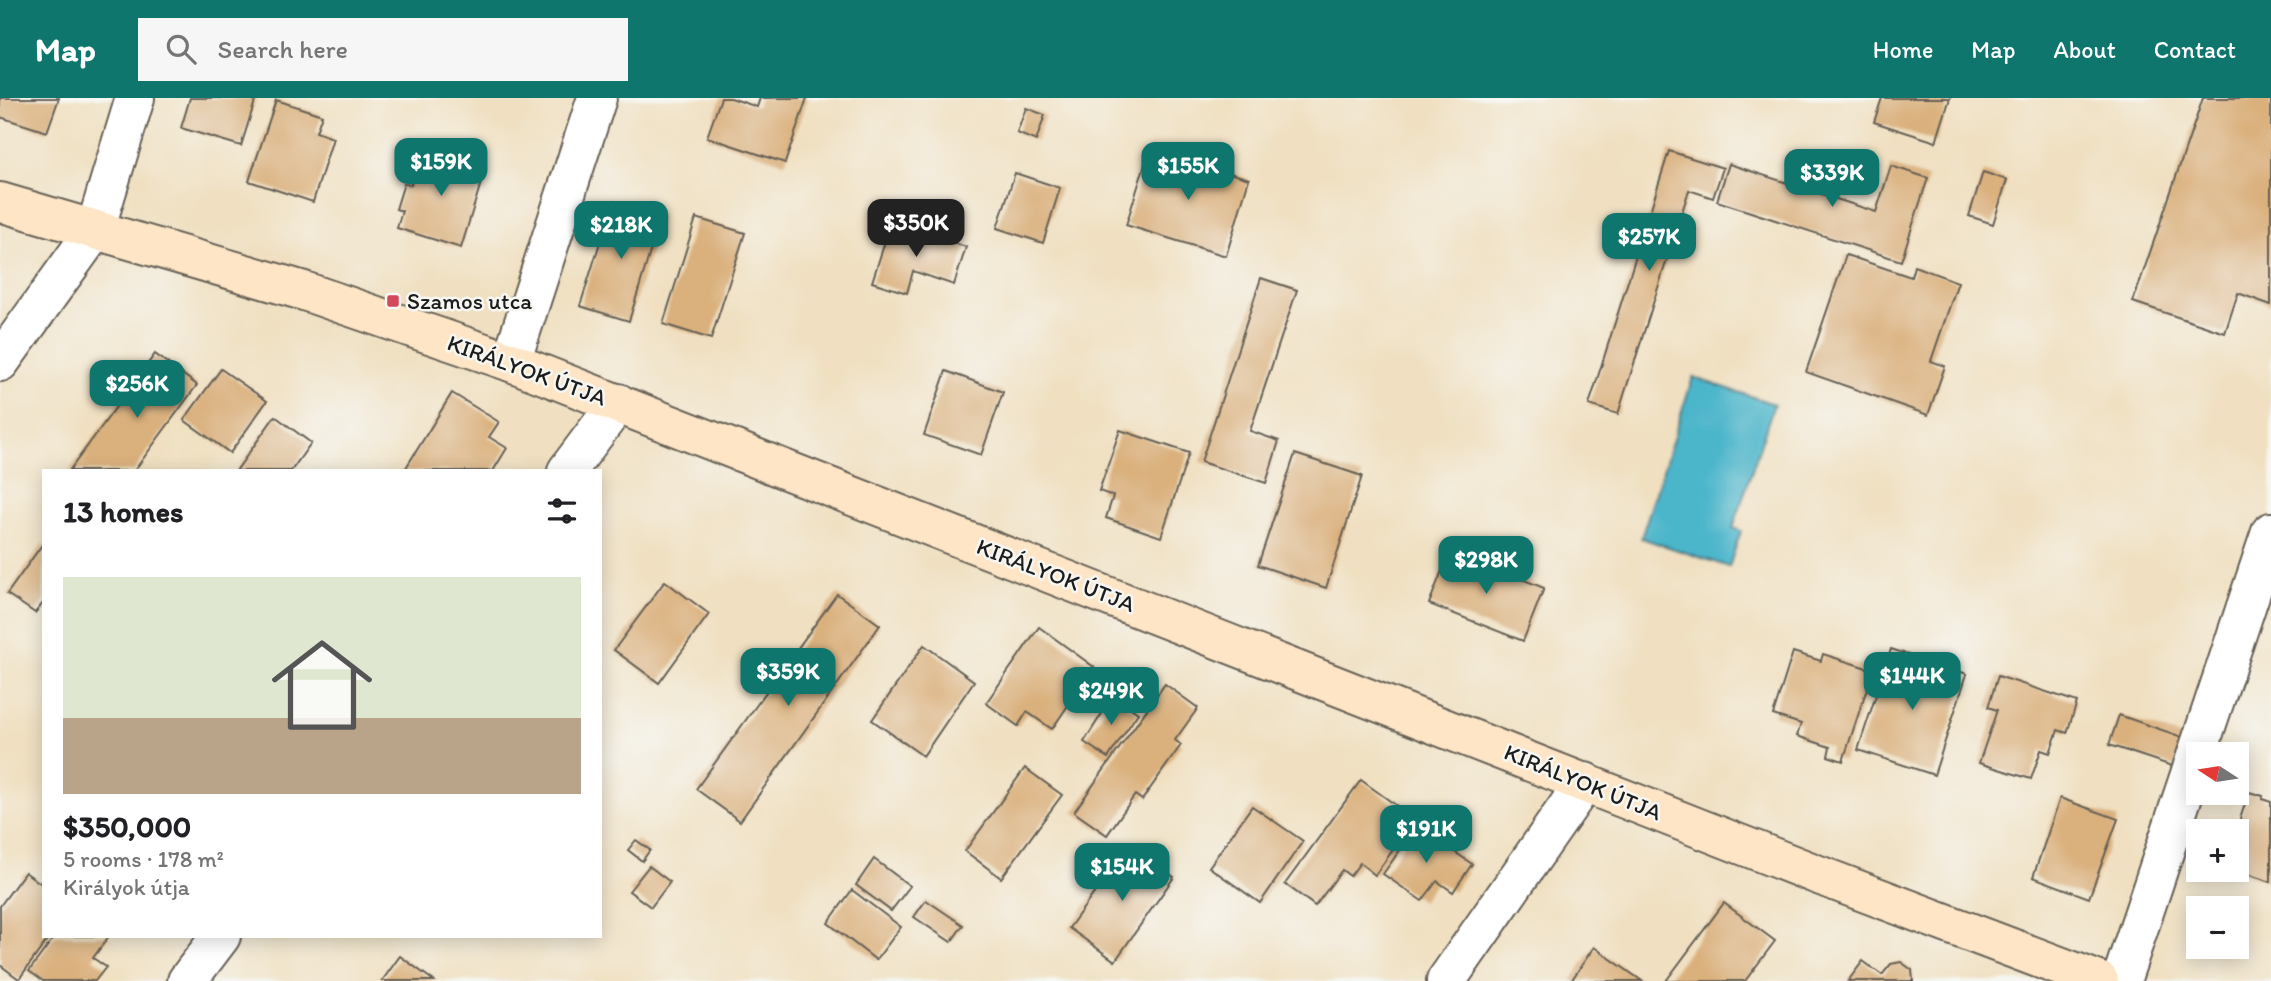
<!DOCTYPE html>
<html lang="en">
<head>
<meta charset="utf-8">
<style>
  body { margin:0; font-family:Itim,sans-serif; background:#f6f6f6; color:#202124; height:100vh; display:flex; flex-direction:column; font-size:26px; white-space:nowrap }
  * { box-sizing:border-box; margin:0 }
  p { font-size:23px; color:#757577 }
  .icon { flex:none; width:38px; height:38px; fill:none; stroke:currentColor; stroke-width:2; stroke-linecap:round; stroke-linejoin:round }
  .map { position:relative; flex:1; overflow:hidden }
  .panel { position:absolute; left:42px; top:371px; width:560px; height:469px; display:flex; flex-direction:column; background:#fff; border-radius:0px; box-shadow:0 4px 18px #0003 }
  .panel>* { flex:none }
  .needle { width:46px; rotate:282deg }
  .tools { position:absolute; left:2186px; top:644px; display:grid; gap:14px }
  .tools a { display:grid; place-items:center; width:63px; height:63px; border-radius:0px; background:#fff; box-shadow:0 4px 18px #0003; font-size:35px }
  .price { position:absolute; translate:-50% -60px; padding:0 16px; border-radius:14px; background:#0f766e; color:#fff; font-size:23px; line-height:46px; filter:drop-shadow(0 2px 4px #0008) }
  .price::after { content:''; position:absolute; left:50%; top:42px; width:21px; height:16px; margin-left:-10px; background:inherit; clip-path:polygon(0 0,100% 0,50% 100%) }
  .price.selected { background:#222; color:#fff }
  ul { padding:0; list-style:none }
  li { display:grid; align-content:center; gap:14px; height:371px; padding:0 21px }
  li+li { border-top:2px solid #e0e0e0 }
  li span { display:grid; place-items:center; height:217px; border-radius:0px; color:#555 }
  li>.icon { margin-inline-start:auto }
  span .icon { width:126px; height:126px; fill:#fffc; stroke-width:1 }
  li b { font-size:30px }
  h2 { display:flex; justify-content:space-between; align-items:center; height:84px; padding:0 21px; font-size:30px }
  header { display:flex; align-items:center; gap:42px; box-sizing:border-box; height:98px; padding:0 35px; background:#0f766e; color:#fff }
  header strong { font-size:33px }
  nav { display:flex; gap:38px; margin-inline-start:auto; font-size:24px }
  .search { width:490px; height:63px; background:#f6f6f6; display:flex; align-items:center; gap:18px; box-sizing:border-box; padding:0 24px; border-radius:0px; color:#757577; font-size:26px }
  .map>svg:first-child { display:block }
  .water { fill:#4cb5ca; stroke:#346873; stroke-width:2 }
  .building { fill:#dab07d }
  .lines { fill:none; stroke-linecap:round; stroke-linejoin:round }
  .street-casing { stroke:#666156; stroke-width:42 }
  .secondary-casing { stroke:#666156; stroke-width:42 }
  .street { stroke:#fff; stroke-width:38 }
  .secondary { stroke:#fde5c5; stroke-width:38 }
  .poi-dot { fill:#d1495b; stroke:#f6f6f2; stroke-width:2.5 }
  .labels { text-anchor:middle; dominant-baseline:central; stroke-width:5; stroke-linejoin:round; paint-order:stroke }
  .poi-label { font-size:23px; fill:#1c1c1c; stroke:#f6f6f2; text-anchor:start }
  .street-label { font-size:23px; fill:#1c1c1c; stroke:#f6f6f2 }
</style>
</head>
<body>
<header>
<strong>Map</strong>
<div class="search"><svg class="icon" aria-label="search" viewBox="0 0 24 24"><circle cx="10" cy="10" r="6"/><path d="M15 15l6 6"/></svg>Search here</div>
<nav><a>Home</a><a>Map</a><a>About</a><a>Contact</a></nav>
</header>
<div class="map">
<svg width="2271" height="883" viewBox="0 0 2271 883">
  <rect width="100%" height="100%" fill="#f6f6f2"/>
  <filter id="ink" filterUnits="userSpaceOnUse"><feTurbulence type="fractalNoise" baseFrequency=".0143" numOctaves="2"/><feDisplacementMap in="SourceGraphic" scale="14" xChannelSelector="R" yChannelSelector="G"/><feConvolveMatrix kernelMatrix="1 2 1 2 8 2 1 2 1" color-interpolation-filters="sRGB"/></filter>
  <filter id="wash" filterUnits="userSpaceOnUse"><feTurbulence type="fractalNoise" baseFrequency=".00686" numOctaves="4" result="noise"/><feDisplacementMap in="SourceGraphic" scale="28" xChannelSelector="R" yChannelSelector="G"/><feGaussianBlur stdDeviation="1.57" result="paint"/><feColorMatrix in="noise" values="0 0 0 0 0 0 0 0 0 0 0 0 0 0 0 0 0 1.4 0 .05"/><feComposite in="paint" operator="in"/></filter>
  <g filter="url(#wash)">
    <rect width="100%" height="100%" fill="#f0e0c1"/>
    <!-- water -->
    <polygon class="water" points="1693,279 1774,306 1733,430 1741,433 1729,469 1641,440"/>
    <g id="blocks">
      <!-- building -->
      <g class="building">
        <polygon points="0,0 59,0 47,34 0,19"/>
        <polygon points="190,0 256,0 241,48 181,30"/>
        <polygon points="721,0 731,0 757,9 760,0 807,0 785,65 707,39"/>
        <polygon points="1882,0 1950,0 1936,44 1874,24"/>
        <polygon points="2203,0 2271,0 2271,207 2238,195 2225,235 2133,204"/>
        <polygon points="276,2 322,17 316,34 333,40 313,104 249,83"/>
        <polygon points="1026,10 1045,17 1036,43 1017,35"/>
        <polygon points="1150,50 1249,81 1226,158 1126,127"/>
        <polygon points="1669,53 1723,70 1713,100 1689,92 1618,316 1589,307"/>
        <polygon points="420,55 447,63 460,57 475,60 484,75 461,150 397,130 402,113 396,111 404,85 411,87"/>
        <polygon points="1729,66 1876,114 1891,68 1928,80 1901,163 1717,103"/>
        <polygon points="1983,74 2007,82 1993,126 1969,118"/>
        <polygon points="1015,75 1060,90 1043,145 997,130"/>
        <polygon points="613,103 661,118 629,223 580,208"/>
        <polygon points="696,120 745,135 711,241 663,226"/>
        <polygon points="891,125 966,149 954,187 913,173 907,195 872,184"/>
        <polygon points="1846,157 1911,179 1914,168 1958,184 1931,263 1945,268 1928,317 1806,274"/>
        <polygon points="1261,180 1297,192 1250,333 1279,343 1266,385 1201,364"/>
        <polygon points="155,256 197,287 134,373 69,373"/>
        <polygon points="221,271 267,303 230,355 184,322"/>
        <polygon points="946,273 1003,294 981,357 924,337"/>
        <polygon points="452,295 499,324 489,339 507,350 493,373 404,373"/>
        <polygon points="275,318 311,345 291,373 236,373"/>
        <polygon points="1120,332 1189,355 1161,439 1106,420 1113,398 1099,393"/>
        <polygon points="1295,356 1362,378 1326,490 1258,467"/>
        <polygon points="44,444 44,504 35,515 7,496"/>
        <polygon points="1450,452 1544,490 1523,543 1429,506"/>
        <polygon points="665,483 709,516 659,585 614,552"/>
        <polygon points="837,496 880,527 740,723 696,691"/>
        <polygon points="1039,529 1094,569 1052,631 1027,614 1018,628 986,605"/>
        <polygon points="924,547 974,583 923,658 872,622"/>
        <polygon points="1891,551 1967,576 1934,677 1858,652"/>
        <polygon points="1793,554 1821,563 1823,556 1873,572 1843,663 1828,658 1830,649 1797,638 1801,626 1773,617"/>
        <polygon points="1998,578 2077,604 2067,635 2058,632 2050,655 2041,652 2031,681 1979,665 1997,612 1988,609"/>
        <polygon points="1165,586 1198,610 1175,642 1181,647 1142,702 1135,697 1107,737 1074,714"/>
        <polygon points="1113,598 1138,615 1108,660 1084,644"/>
        <polygon points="2119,617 2185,640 2175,669 2109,647"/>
        <polygon points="1025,670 1062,697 1001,780 965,753"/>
        <polygon points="1361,682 1415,721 1375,777 1360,765 1350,778 1342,772 1315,808 1285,786"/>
        <polygon points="2249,694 2263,698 2262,701 2271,704 2271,784 2241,774 2240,777 2226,772 2236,772 2236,733"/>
        <polygon points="2060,700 2118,721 2089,800 2033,779"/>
        <polygon points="1252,708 1303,743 1260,805 1209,769"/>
        <polygon points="1417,728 1472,766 1453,794 1437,783 1422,803 1383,776"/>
        <polygon points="636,742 650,752 642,763 628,752"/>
        <polygon points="1129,747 1174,779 1115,863 1069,830"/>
        <polygon points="874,761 910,788 891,813 856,787"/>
        <polygon points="649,768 670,784 651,809 629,793"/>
        <polygon points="25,774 44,788 44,838 50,838 19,881 0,867 0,808"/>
        <polygon points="852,792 901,829 876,862 828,825"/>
        <polygon points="926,802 963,827 951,844 914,819"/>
        <polygon points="1724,805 1775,843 1745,883 1666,883"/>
        <polygon points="55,838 109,838 93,860 106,869 95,883 43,883 29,873"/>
        <polygon points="1594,849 1642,883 1571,883"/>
        <polygon points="400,858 434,883 382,883"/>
        <polygon points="1863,863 1882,877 1891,866 1901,864 1912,872 1913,883 1848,883"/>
      </g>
    </g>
  </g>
  <g filter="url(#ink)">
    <use href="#blocks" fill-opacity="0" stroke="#666156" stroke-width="2"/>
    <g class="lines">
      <!-- street casing -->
      <g class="street-casing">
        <g id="street">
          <polyline points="0,264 95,132 135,0"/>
          <polyline points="511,264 597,0"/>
          <polyline points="567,373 618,305"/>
          <polyline points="187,883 221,838"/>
          <polyline points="1446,883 1585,684"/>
          <polyline points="2121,883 2271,434"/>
        </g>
      </g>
      <!-- secondary casing -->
      <g class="secondary-casing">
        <polyline id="secondary" points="0,104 304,193 511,264 1816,776 2099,883"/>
      </g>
      <!-- street -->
      <use href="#street" class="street"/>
      <!-- secondary -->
      <use href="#secondary" class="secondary"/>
    </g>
  </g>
  <!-- markers -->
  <rect class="poi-dot" x="386" y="196" width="14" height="14" rx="3.5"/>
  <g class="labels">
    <!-- poi labels -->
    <g class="poi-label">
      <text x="407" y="203">Szamos utca</text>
    </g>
    <!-- street labels -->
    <g class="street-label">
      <text transform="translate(527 272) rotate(20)">KIRÁLYOK ÚTJA</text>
      <text transform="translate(1056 477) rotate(21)">KIRÁLYOK ÚTJA</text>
      <text transform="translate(1583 684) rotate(22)">KIRÁLYOK ÚTJA</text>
    </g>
  </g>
</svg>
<div class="tools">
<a><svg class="needle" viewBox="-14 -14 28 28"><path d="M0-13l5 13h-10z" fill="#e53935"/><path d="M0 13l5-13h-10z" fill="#757577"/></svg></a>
<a>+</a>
<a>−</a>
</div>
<b class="price" style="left:441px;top:100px">$159K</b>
<b class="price" style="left:1188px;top:104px">$155K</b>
<b class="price" style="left:1832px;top:111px">$339K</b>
<b class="price selected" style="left:916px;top:161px">$350K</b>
<b class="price" style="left:621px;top:163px">$218K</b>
<b class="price" style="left:1649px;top:175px">$257K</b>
<b class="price" style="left:137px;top:322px">$256K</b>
<b class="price" style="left:1486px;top:498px">$298K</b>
<b class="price" style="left:788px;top:610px">$359K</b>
<b class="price" style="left:1912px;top:614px">$144K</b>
<b class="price" style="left:1111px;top:629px">$249K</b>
<b class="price" style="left:1426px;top:767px">$191K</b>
<b class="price" style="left:1122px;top:805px">$154K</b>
<section class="panel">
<h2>13 homes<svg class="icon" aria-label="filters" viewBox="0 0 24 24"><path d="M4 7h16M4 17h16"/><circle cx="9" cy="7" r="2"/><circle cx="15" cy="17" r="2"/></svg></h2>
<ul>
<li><span style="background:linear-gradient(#dfe7d0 65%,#b9a48a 0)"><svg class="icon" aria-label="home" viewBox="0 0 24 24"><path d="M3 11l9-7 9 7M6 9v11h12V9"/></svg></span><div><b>$350,000</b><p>5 rooms · 178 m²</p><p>Királyok útja</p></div></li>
</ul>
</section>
</div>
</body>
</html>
